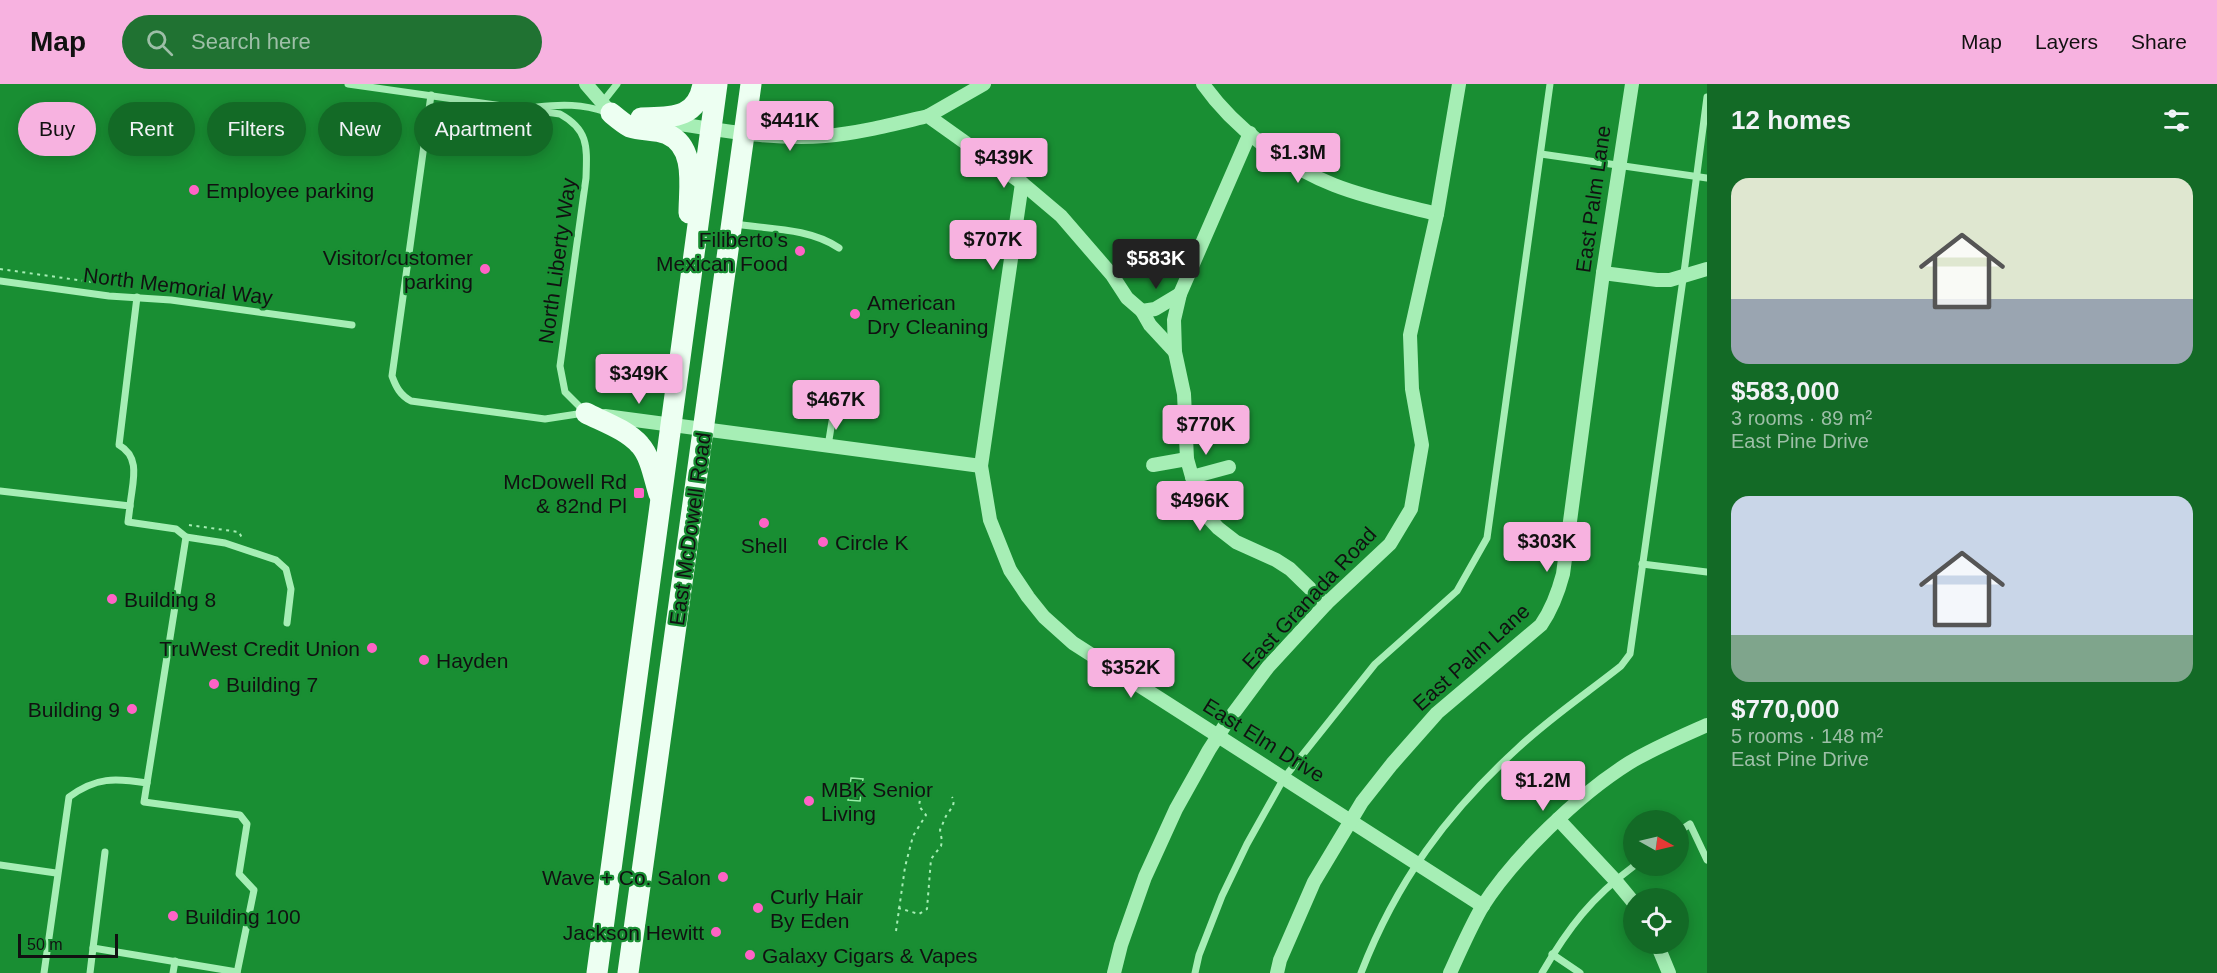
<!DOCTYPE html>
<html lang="en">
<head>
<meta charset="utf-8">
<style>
  body { margin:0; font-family:Helvetica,sans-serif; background:#207232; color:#f1f3f6; height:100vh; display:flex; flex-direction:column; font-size:22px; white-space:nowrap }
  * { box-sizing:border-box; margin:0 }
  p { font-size:20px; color:#9dbfa7 }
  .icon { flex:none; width:33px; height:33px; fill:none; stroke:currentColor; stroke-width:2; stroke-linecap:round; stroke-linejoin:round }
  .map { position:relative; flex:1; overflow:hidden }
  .drawer { display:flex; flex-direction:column; background:#136a26; width:510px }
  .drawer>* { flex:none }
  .guide { position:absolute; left:18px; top:18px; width:570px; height:54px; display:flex; gap:12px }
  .needle { width:39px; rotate:98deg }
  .fabs { position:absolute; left:1623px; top:726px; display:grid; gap:12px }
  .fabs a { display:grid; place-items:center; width:66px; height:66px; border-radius:50%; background:#136a26; box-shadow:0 3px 15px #0003; font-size:30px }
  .scale { position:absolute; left:18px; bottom:15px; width:100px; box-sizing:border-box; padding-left:6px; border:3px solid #111; border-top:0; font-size:16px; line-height:21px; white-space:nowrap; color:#111; -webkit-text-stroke:4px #198e33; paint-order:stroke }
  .price { position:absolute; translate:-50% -51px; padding:0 14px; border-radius:6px; background:#f7b2e0; color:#111; font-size:20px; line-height:39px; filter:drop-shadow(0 2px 3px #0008) }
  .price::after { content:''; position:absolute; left:50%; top:36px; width:18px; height:14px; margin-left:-9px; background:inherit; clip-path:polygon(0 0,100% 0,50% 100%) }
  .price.selected { background:#222; color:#fff }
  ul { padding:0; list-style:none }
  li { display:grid; align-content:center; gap:12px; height:318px; padding:0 24px }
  li span { display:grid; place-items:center; height:186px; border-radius:18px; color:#555 }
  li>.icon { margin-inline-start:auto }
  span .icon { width:108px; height:108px; fill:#fffc; stroke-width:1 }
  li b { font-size:26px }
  h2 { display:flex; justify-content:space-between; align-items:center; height:72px; padding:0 24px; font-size:26px }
  .chip { padding:0 21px; border-radius:27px; background:#136a26; box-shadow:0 3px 15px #0003; font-size:21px; line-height:54px }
  .chip.selected { background:#f7b2e0; color:#111 }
  header { display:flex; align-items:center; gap:36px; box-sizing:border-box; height:84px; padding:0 30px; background:#f7b2e0; color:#111 }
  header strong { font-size:28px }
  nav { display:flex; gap:33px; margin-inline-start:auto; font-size:21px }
  .search { width:420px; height:54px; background:#207232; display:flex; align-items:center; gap:15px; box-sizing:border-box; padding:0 21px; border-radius:33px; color:#9dbfa7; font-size:22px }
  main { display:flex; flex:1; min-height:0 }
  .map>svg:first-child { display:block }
  .water { fill:#116b25; stroke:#99f0a9; stroke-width:1.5 }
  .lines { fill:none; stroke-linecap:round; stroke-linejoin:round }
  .path { stroke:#a6eeb5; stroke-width:2; stroke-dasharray:3 4.5; stroke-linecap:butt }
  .service { stroke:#a6eeb5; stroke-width:7 }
  .minor { stroke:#a6eeb5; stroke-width:14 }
  .primary { stroke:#edfff2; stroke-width:21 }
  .poi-dot { fill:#ff63c6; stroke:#198e33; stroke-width:2 }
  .labels { text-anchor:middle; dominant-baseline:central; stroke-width:4.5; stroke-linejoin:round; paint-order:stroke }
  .poi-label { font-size:21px; fill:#111; stroke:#198e33; text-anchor:start }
  .street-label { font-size:21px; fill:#111; stroke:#198e33 }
</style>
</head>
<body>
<header>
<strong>Map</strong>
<div class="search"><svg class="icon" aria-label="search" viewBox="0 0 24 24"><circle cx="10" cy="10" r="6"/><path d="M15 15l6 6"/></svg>Search here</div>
<nav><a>Map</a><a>Layers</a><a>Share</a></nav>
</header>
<main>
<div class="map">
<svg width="1707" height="889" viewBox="0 0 1707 889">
  <rect width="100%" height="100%" fill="#198e33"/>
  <!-- water -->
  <polygon class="water" points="851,694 863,695 860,717 848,716"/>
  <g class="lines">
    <!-- path -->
    <g class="path">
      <polyline points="0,185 113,201"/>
      <polyline points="189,441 239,448 242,454"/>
      <polyline points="898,824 919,830 927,825 931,775 941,762 942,757 940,746 946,732 953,722 954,716 952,713"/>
      <polyline points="896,847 905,783 913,752 926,731 919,722 921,709"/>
    </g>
    <!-- service -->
    <g class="service">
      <path d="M348,0l212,30c29,16 27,33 26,64l-26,188 5,26 19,19"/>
      <path d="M431,11l-39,281c4,11 8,19 19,25l134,18 39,-6"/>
      <polyline points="602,19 617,0"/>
      <path d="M537,23c25,-3 45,-3 69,5"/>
      <polyline points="1541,70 1707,94"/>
      <path d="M734,140c34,5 76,4 105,24"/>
      <polyline points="0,197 109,212 171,216 352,241"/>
      <polyline points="828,362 834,325"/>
      <polyline points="0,407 130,422 128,438 176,445 186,453 147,699"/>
      <path d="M130,422c2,-23 12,-48 -11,-61l18,-148"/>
      <polyline points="186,453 225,459 276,476 286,485 291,505 287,539"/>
      <polyline points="1642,480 1707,488"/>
      <polyline points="1678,748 1690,740 1707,776"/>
      <polyline points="0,781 56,789"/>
      <polyline points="93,864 105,768"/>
      <polyline points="1552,870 1580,889"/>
      <path d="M44,889l25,-176c27,-20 46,-19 78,-14l-3,19 96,13 7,9 -8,50 15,16 -17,83"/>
      <polyline points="90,889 93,864 237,888"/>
      <polyline points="173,889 175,877"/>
      <polyline points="1195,889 1199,871 1222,812 1247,760 1284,694 1375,580 1457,507 1487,454 1550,0"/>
      <path d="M1361,889c35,-91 86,-160 157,-225 32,-30 69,-55 103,-82l9,-12 55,-389 22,-168"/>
      <path d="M1542,889c26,-45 50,-76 92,-107"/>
    </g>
    <!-- minor -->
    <g class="minor">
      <polyline points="586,0 611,29 617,30"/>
      <path d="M1203,0c31,44 81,81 131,101 33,13 68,20 103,29"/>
      <polyline points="928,32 984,0"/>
      <path d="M666,38c51,8 106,18 159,14 35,-3 69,-12 103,-20l94,67 39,33 51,59 15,23 15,13 8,14 25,27"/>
      <polyline points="1250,49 1180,210 1174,236 1175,268 1184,310 1187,375 1198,414 1206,431 1218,444 1236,458 1276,476 1290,485 1326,520"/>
      <polyline points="1022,99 981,382 990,436 1010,486 1028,513 1044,533 1073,559 1483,822"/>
      <polyline points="1603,189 1657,196 1670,196 1707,185"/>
      <polyline points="1142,227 1155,225 1180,210"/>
      <polyline points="605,332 981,382"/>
      <polyline points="1153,381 1187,375"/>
      <polyline points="1192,393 1229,383"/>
      <polyline points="1558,735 1615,796 1634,819"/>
      <polyline points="1657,860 1669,889"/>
      <polyline points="1114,889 1121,861 1145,793 1176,725 1209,666 1227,638 1268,583 1326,520 1390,460 1411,425 1422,361 1412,305 1410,251 1437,130 1459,0"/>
      <path d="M1277,889l3,-13 34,-78 48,-80 30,-38 45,-51 104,-88c11,-16 17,-32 22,-51l40,-301 29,-189"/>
      <path d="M1450,889c10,-22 20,-45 32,-66 32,-50 96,-112 147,-144 25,-15 51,-26 78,-38"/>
    </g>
    <!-- primary -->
    <g class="primary">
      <path d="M611,29c6,5 13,11 19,14 12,4 26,2 37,7 30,13 22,53 22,79"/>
      <path d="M641,34c29,-1 56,2 62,-34"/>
      <path d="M586,329c18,9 41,17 54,32 11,12 14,34 19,49"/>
      <polyline points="597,889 717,0"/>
      <polyline points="628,889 751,0"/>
    </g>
  </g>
  <!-- markers -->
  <g class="poi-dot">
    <circle cx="194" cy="106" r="6"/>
    <circle cx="800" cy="167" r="6"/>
    <circle cx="485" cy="185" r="6"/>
    <circle cx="855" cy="230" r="6"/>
    <rect x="633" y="403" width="12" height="12" rx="3"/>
    <circle cx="764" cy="439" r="6"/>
    <circle cx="823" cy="458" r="6"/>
    <circle cx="112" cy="515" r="6"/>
    <circle cx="372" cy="564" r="6"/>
    <circle cx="424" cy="576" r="6"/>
    <circle cx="214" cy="600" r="6"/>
    <circle cx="132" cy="625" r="6"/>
    <circle cx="809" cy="717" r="6"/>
    <circle cx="723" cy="793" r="6"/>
    <circle cx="758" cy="824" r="6"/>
    <circle cx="173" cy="832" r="6"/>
    <circle cx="716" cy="848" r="6"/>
    <circle cx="750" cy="871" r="6"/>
  </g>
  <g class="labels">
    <!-- poi labels -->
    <g class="poi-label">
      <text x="206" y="106">Employee parking</text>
      <text x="788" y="155" text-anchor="end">Filiberto's<tspan x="788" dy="24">Mexican Food</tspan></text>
      <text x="473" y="173" text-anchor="end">Visitor/customer<tspan x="473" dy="24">parking</tspan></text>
      <text x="867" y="218">American<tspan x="867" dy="24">Dry Cleaning</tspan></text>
      <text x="627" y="397" text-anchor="end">McDowell Rd<tspan x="627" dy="24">&amp; 82nd Pl</tspan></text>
      <text x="835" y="458">Circle K</text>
      <text x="764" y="461" text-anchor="middle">Shell</text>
      <text x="124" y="515">Building 8</text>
      <text x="360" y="564" text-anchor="end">TruWest Credit Union</text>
      <text x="436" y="576">Hayden</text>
      <text x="226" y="600">Building 7</text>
      <text x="120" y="625" text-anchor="end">Building 9</text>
      <text x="821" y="705">MBK Senior<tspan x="821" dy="24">Living</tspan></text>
      <text x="711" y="793" text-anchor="end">Wave + Co. Salon</text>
      <text x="770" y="812">Curly Hair<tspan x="770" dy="24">By Eden</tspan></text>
      <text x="185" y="832">Building 100</text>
      <text x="704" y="848" text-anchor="end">Jackson Hewitt</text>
      <text x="762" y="871">Galaxy Cigars &amp; Vapes</text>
    </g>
    <!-- street labels -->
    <g class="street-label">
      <text transform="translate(1593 115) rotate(-82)">East Palm Lane</text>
      <text transform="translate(557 177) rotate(-82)">North Liberty Way</text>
      <text transform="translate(178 202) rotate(7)">North Memorial Way</text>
      <text transform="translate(690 445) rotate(-82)">East McDowell Road</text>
      <text transform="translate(1309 514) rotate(-47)">East Granada Road</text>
      <text transform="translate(1471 573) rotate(-42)">East Palm Lane</text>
      <text transform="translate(1264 656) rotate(32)">East Elm Drive</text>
    </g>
  </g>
</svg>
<div class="fabs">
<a><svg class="needle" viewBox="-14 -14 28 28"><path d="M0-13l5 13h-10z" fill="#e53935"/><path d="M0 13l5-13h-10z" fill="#9dbfa7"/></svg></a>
<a><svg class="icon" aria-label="locate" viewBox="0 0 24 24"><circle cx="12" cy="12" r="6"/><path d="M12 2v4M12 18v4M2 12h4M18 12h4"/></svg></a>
</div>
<div class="scale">50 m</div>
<b class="price" style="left:790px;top:68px">$441K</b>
<b class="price" style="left:1298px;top:100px">$1.3M</b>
<b class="price" style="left:1004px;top:105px">$439K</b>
<b class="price" style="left:993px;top:187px">$707K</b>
<b class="price selected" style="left:1156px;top:206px">$583K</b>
<b class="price" style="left:639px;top:321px">$349K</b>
<b class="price" style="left:836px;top:347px">$467K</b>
<b class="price" style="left:1206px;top:372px">$770K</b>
<b class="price" style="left:1200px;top:448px">$496K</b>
<b class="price" style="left:1547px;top:489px">$303K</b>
<b class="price" style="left:1131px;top:615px">$352K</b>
<b class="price" style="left:1543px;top:728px">$1.2M</b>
<div class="guide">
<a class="chip selected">Buy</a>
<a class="chip">Rent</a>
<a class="chip">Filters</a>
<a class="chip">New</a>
<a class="chip">Apartment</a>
</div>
</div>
<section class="drawer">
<h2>12 homes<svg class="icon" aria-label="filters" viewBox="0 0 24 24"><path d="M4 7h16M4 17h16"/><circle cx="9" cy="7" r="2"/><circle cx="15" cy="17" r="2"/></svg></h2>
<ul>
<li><span style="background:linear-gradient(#dfe7d0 65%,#9aa5b1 0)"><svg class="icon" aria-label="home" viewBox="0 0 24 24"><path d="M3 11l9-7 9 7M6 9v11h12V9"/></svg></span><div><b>$583,000</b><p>3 rooms · 89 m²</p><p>East Pine Drive</p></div></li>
<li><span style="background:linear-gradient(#c9d6e8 75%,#7fa58c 0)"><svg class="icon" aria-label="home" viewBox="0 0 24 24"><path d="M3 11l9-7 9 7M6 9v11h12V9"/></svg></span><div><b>$770,000</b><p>5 rooms · 148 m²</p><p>East Pine Drive</p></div></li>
</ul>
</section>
</main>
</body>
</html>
